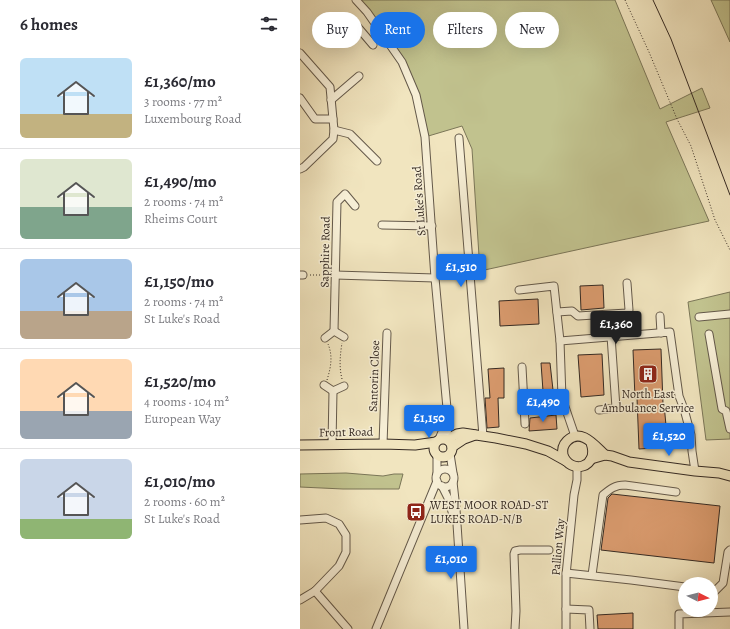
<!DOCTYPE html>
<html lang="en">
<head>
<meta charset="utf-8">
<style>
  body { margin:0; font-family:Alegreya,serif; background:#f7f7f7; color:#2b2b33; height:100vh; display:flex; flex-direction:column; font-size:15px; white-space:nowrap }
  * { box-sizing:border-box; margin:0 }
  p { font-size:13px; color:#7c7c81 }
  .icon { flex:none; width:22px; height:22px; fill:none; stroke:currentColor; stroke-width:2; stroke-linecap:round; stroke-linejoin:round }
  .map { position:relative; flex:1; overflow:hidden }
  .details { display:flex; flex-direction:column; background:#fff; width:300px }
  .details>* { flex:none }
  .top-card { position:absolute; left:12px; top:12px; width:358px; height:36px; display:flex; gap:8px }
  .needle { width:26px; rotate:96deg }
  .buttons { position:absolute; left:378px; top:577px; display:grid; gap:8px }
  .buttons a { display:grid; place-items:center; width:40px; height:40px; border-radius:50%; background:#fff; box-shadow:0 4px 16px #0002; font-size:20px }
  .price { position:absolute; translate:-50% -34px; padding:0 9px; border-radius:4px; background:#1a73e8; color:#fff; font-size:13px; line-height:26px; filter:drop-shadow(0 1px 2px #0008) }
  .price::after { content:''; position:absolute; left:50%; top:24px; width:12px; height:9px; margin-left:-6px; background:inherit; clip-path:polygon(0 0,100% 0,50% 100%) }
  .price.active { background:#222; color:#fff }
  ul { padding:0; list-style:none }
  li { display:flex; align-items:center; gap:12px; height:100px; padding:0 20px }
  li+li { border-top:1px solid #e1e1e2 }
  li span { display:grid; place-items:center; flex:none; width:112px; height:80px; border-radius:6px; color:#555 }
  li>.icon { margin-inline-start:auto }
  span .icon { width:48px; height:48px; fill:#fffc; stroke-width:1 }
  li b { font-size:17px }
  h2 { display:flex; justify-content:space-between; align-items:center; height:48px; padding:0 20px; font-size:17px }
  .pill { padding:0 14px; border-radius:18px; background:#fff; box-shadow:0 4px 16px #0002; font-size:14px; line-height:36px }
  .pill.active { background:#1a73e8; color:#fff }
  main { display:flex; flex:1; min-height:0 }
  .map>svg:first-child { display:block }
  .green { fill:#c1c28e; stroke:#7b7658 }
  .building { fill:#da9b6e; stroke:#352a23 }
  .lines { fill:none; stroke-linecap:round; stroke-linejoin:round }
  .minor-casing { stroke:#64594a; stroke-width:9 }
  .major-casing { stroke:#352a23; stroke-width:11 }
  .path { stroke:#352a23; stroke-width:1; stroke-dasharray:1 2; stroke-linecap:butt }
  .minor { stroke:#f6eed5; stroke-width:7 }
  .major { stroke:#f1e5bf; stroke-width:9 }
  .tram { stroke:#352a23; stroke-width:1 }
  .labels { text-anchor:middle; dominant-baseline:central; stroke-width:3; stroke-linejoin:round; paint-order:stroke }
  .street-label { font-size:12px; fill:#352a23; stroke:#f6eed5 }
  .poi-label { font-size:12px; fill:#352a23; stroke:#f6eed5 }
</style>
</head>
<body>
<main>
<section class="details">
<h2>6 homes<svg class="icon" aria-label="filters" viewBox="0 0 24 24"><path d="M4 7h16M4 17h16"/><circle cx="9" cy="7" r="2"/><circle cx="15" cy="17" r="2"/></svg></h2>
<ul>
<li><span style="background:linear-gradient(#bfe0f5 70%,#c2b280 0)"><svg class="icon" aria-label="home" viewBox="0 0 24 24"><path d="M3 11l9-7 9 7M6 9v11h12V9"/></svg></span><div><b>£1,360/mo</b><p>3 rooms · 77 m²</p><p>Luxembourg Road</p></div></li>
<li><span style="background:linear-gradient(#dfe7d0 60%,#7fa58c 0)"><svg class="icon" aria-label="home" viewBox="0 0 24 24"><path d="M3 11l9-7 9 7M6 9v11h12V9"/></svg></span><div><b>£1,490/mo</b><p>2 rooms · 74 m²</p><p>Rheims Court</p></div></li>
<li><span style="background:linear-gradient(#a9c7e8 65%,#b9a48a 0)"><svg class="icon" aria-label="home" viewBox="0 0 24 24"><path d="M3 11l9-7 9 7M6 9v11h12V9"/></svg></span><div><b>£1,150/mo</b><p>2 rooms · 74 m²</p><p>St Luke's Road</p></div></li>
<li><span style="background:linear-gradient(#ffd9b3 65%,#9aa5b1 0)"><svg class="icon" aria-label="home" viewBox="0 0 24 24"><path d="M3 11l9-7 9 7M6 9v11h12V9"/></svg></span><div><b>£1,520/mo</b><p>4 rooms · 104 m²</p><p>European Way</p></div></li>
<li><span style="background:linear-gradient(#c9d6e8 75%,#8fb573 0)"><svg class="icon" aria-label="home" viewBox="0 0 24 24"><path d="M3 11l9-7 9 7M6 9v11h12V9"/></svg></span><div><b>£1,010/mo</b><p>2 rooms · 60 m²</p><p>St Luke's Road</p></div></li>
</ul>
</section>
<div class="map">
<svg width="430" height="629" viewBox="0 0 430 629">
  <rect width="100%" height="100%" fill="#f1e5bf"/>
  <filter id="stains"><feTurbulence type="fractalNoise" baseFrequency=".005" numOctaves="4"/><feColorMatrix values="0 0 0 0 .2 0 0 0 0 .09 0 0 0 0 .02 0 0 0 .5 -.17"/></filter>
  <radialGradient id="worn" r=".72"><stop offset=".6" stop-color="#630" stop-opacity="0"/><stop offset="1" stop-color="#630" stop-opacity=".3"/></radialGradient>
  <!-- green -->
  <g class="green">
    <polygon points="56,0 315,0 360,109 402,88 410,108 366,122 409,221 180,271 172,149 162,126 125,137 116,95 102,62"/>
    <polygon points="411,0 430,0 430,42"/>
    <polygon points="430,292 430,439 406,440 388,302"/>
    <polygon points="46,473 83,476 94,474 103,474 99,489 43,489 0,487 0,474"/>
  </g>
  <!-- building -->
  <g class="building">
    <polygon points="303,285 304,308 281,310 280,286"/>
    <polygon points="238,299 239,324 200,326 199,301"/>
    <polygon points="361,349 363,404 364,404 368,447 339,449 337,398 335,398 333,350"/>
    <polygon points="302,354 304,395 281,397 278,355"/>
    <polygon points="241,363 250,363 253,390 243,391"/>
    <polygon points="204,368 204,398 198,398 199,427 187,428 185,398 190,398 188,369"/>
    <polygon points="256,415 257,429 229,431 230,418"/>
    <polygon points="312,494 420,506 414,563 301,550 308,498"/>
    <polygon points="333,613 333,629 298,629 297,615"/>
  </g>
  <g class="lines">
    <!-- minor casing -->
    <g class="minor-casing">
      <g id="minor">
        <polyline points="56,0 67,12 102,62 116,95 125,137 135,278 148,419 147,440"/>
        <polyline points="56,25 73,45"/>
        <polyline points="0,53 30,87 34,130 33,139 4,167 0,169"/>
        <polyline points="0,98 15,119 33,119"/>
        <polyline points="31,100 59,76"/>
        <polyline points="34,130 50,134 77,161"/>
        <polyline points="159,138 183,436"/>
        <polyline points="82,225 132,226"/>
        <polyline points="0,275 3,275"/>
        <polyline points="35,275 135,278"/>
        <polyline points="219,290 254,286 260,341 262,398 275,436"/>
        <polyline points="257,312 272,311 278,316 327,313 329,310 327,283"/>
        <polyline points="360,316 361,333"/>
        <polyline points="399,317 430,314"/>
        <polyline points="34,331 37,202 45,194 55,206"/>
        <polyline points="409,334 422,409 426,411 430,429"/>
        <polyline points="25,338 34,331 44,337"/>
        <polyline points="260,341 370,332 379,396 384,409 391,435 392,451 395,471"/>
        <polyline points="222,367 224,404"/>
        <polyline points="24,385 33,391 44,386"/>
        <polyline points="299,410 316,408 311,336"/>
        <polyline points="225,424 224,404 262,398"/>
        <polyline points="139,439 146,423"/>
        <polyline points="32,444 33,391"/>
        <polyline points="83,444 87,333"/>
        <polyline points="137,454 137,474"/>
        <polyline points="150,454 153,473"/>
        <circle cx="145" cy="478" r="9"/>
        <polyline points="153,482 156,509 164,629"/>
        <polyline points="142,486 148,498 153,515"/>
        <polyline points="0,520 26,518 39,524 46,535 46,552 39,566 15,591 0,600"/>
        <polyline points="266,573 331,580 385,587"/>
        <path d="M292,575l11,-80c7,-6 12,-10 22,-10l51,7"/>
        <polyline points="15,591 48,629"/>
        <polyline points="411,592 414,592 423,583 428,552 430,550"/>
        <polyline points="266,609 289,610 290,629"/>
        <polyline points="76,629 137,481"/>
        <polyline points="215,629 216,611 214,554 215,551 220,550 249,550"/>
        <polyline points="266,629 266,575 274,495 277,480 277,467"/>
        <polyline points="379,629 379,614 430,612"/>
      </g>
    </g>
    <!-- major casing -->
    <g class="major-casing">
      <g id="major">
        <circle cx="143" cy="448" r="9"/>
        <polyline points="149,441 153,436 157,434 163,433 196,438 226,444 248,451 266,461"/>
        <path d="M291,443c9,25 -21,32 -28,12 -1,-5 0,-10 4,-14 14,-14 28,5 38,14"/>
        <polyline points="0,445 83,444 115,445 136,442"/>
        <polyline points="152,447 164,439 175,435"/>
        <polyline points="291,459 305,455 312,456 329,462 395,471 419,473 430,476"/>
      </g>
    </g>
    <!-- path -->
    <g class="path">
      <polyline points="325,0 349,52 377,119 391,146 415,220 430,250"/>
      <polyline points="10,275 29,275"/>
      <path d="M42,379c-3,-12 -2,-23 0,-36"/>
      <path d="M27,380c4,-13 6,-24 1,-36"/>
    </g>
    <!-- minor -->
    <use href="#minor" class="minor"/>
    <!-- major -->
    <use href="#major" class="major"/>
    <!-- tram -->
    <polyline class="tram" points="353,0 371,39 430,195"/>
  </g>
  <!-- icons -->
  <defs>
    <g id="building-square" transform="scale(1)"><rect x="-9" y="-9" width="18" height="18" rx="4" fill="#8f2418" stroke="#f6eed5"/><path d="M-4-6H4V6H1V3H-1V6H-4ZM-2.5-4.3h1.7v1.8h-1.7ZM.8-4.3h1.7v1.8H.8ZM-2.5-1h1.7V.8h-1.7ZM.8-1h1.7V.8H.8Z" fill="#fff"/></g>
    <g id="bus-square" transform="scale(1)"><rect x="-9" y="-9" width="18" height="18" rx="4" fill="#8f2418" stroke="#f6eed5"/><path d="M-5-6H5V4H4V6H2V4H-2V6H-4V4H-5ZM-3.5-4V0h7V-4ZM-3.5 1.2v1.5H-2V1.2ZM2 1.2v1.5H3.5V1.2Z" fill="#fff"/></g>
  </defs>
  <g fill-rule="evenodd">
    <use href="#building-square" x="348" y="374"/>
    <use href="#bus-square" x="116" y="512"/>
  </g>
  <g class="labels">
    <!-- street labels -->
    <g class="street-label">
      <text transform="translate(119 201) rotate(-94)">St Luke's Road</text>
      <text transform="translate(25 252) rotate(-89)">Sapphire Road</text>
      <text transform="translate(74 376) rotate(-88)">Santorin Close</text>
      <text transform="translate(46 432) rotate(-1)">Front Road</text>
      <text transform="translate(258 547) rotate(-85)">Pallion Way</text>
    </g>
    <!-- poi labels -->
    <g class="poi-label">
      <text x="348" y="394">North East<tspan x="348" dy="14">Ambulance Service</tspan></text>
      <text x="130" y="505" text-anchor="start">WEST MOOR ROAD-ST<tspan x="130" dy="14">LUKES ROAD-N/B</tspan></text>
    </g>
  </g>
  <rect width="100%" height="100%" filter="url(#stains)"/>
  <rect width="100%" height="100%" fill="url(#worn)"/>
</svg>
<div class="buttons">
<a><svg class="needle" viewBox="-14 -14 28 28"><path d="M0-13l5 13h-10z" fill="#e53935"/><path d="M0 13l5-13h-10z" fill="#7c7c81"/></svg></a>
</div>
<b class="price" style="left:161px;top:288px">£1,510</b>
<b class="price active" style="left:316px;top:345px">£1,360</b>
<b class="price" style="left:243px;top:423px">£1,490</b>
<b class="price" style="left:129px;top:439px">£1,150</b>
<b class="price" style="left:369px;top:457px">£1,520</b>
<b class="price" style="left:151px;top:580px">£1,010</b>
<div class="top-card">
<a class="pill">Buy</a>
<a class="pill active">Rent</a>
<a class="pill">Filters</a>
<a class="pill">New</a>
</div>
</div>
</main>
</body>
</html>
